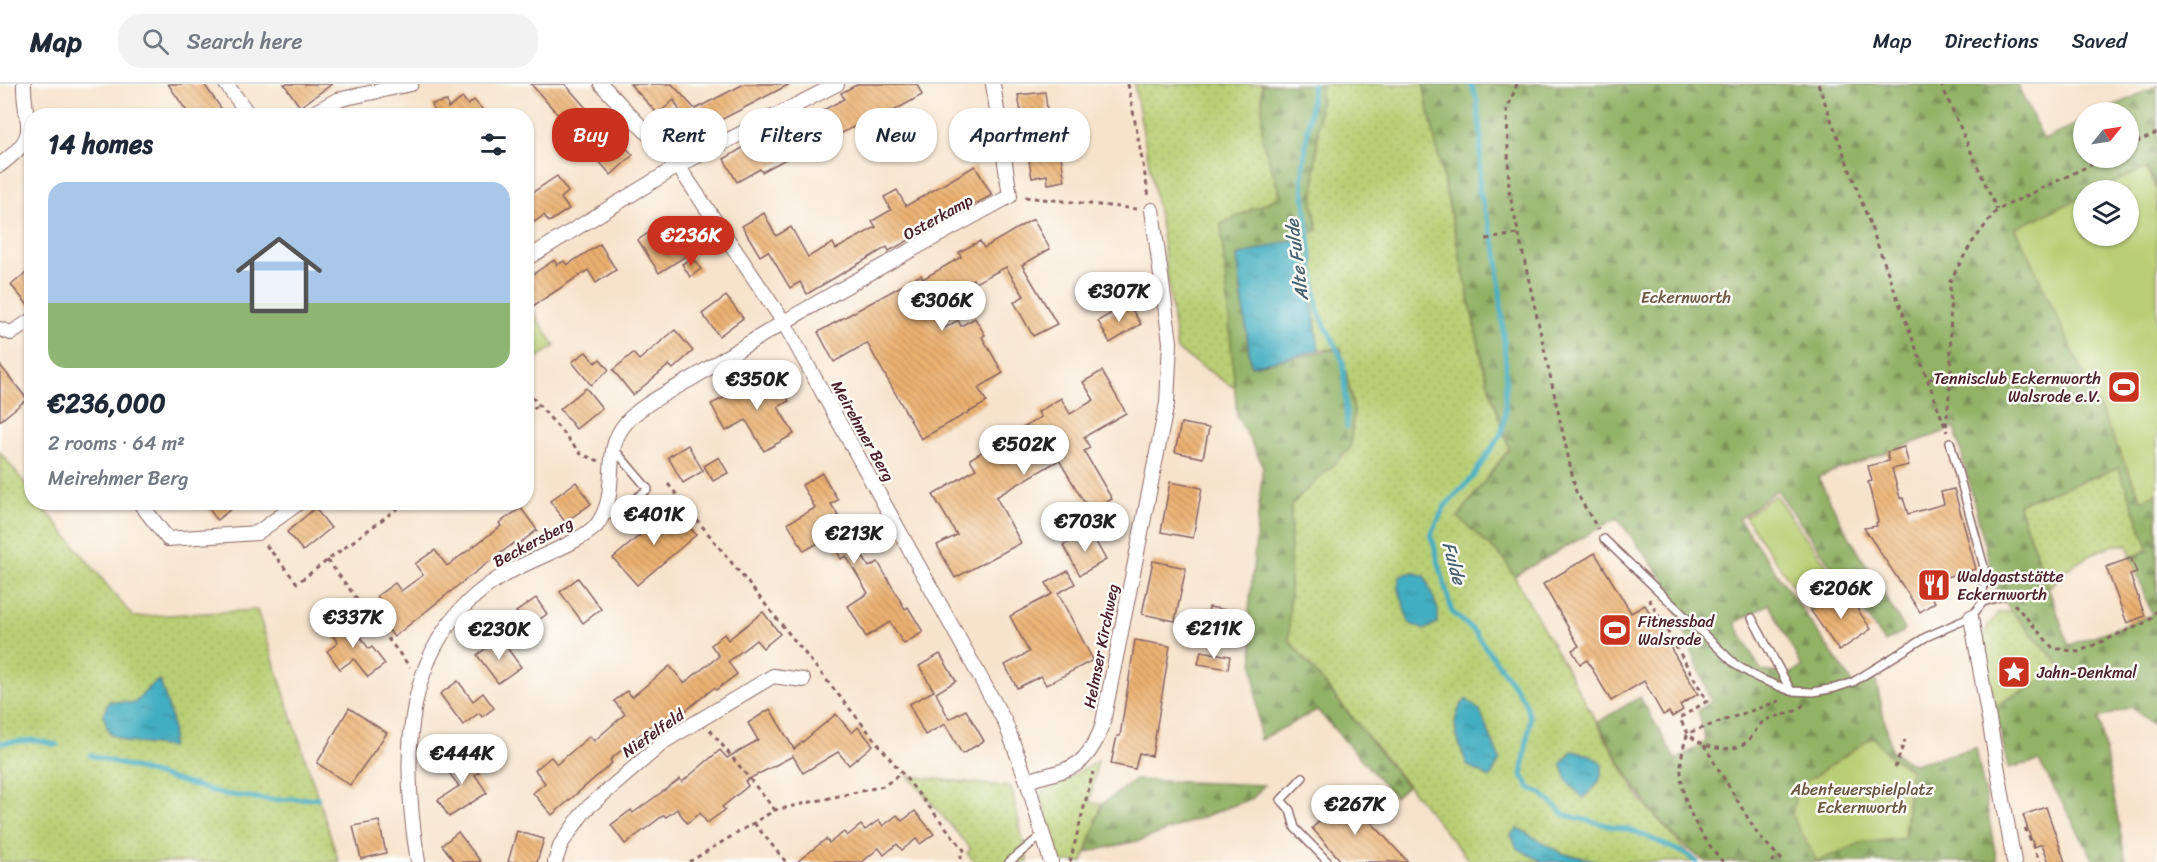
<!DOCTYPE html>
<html lang="en">
<head>
<meta charset="utf-8">
<style>
  body { margin:0; font-family:Sriracha,sans-serif; background:#f2f2f3; color:#1f2937; height:100vh; display:flex; flex-direction:column; font-size:22px; white-space:nowrap }
  * { box-sizing:border-box; margin:0 }
  p { font-size:20px; color:#747a83 }
  .icon { flex:none; width:33px; height:33px; fill:none; stroke:currentColor; stroke-width:2; stroke-linecap:round; stroke-linejoin:round }
  .map { position:relative; flex:1; overflow:hidden }
  .panel { position:absolute; left:24px; top:24px; width:510px; height:402px; display:flex; flex-direction:column; background:#fff; border-radius:24px; box-shadow:0 2px 4px #0004 }
  .panel>* { flex:none }
  .top-card { position:absolute; left:552px; top:24px; width:570px; height:54px; display:flex; gap:12px }
  .needle { width:39px; rotate:60deg }
  .buttons { position:absolute; left:2073px; top:18px; display:grid; gap:12px }
  .buttons a { display:grid; place-items:center; width:66px; height:66px; border-radius:50%; background:#fff; box-shadow:0 2px 4px #0004; font-size:30px }
  .price { position:absolute; translate:-50% -51px; padding:0 14px; border-radius:21px; background:#fff; color:#222; font-size:20px; line-height:39px; filter:drop-shadow(0 2px 3px #0008) }
  .price::after { content:''; position:absolute; left:50%; top:36px; width:18px; height:14px; margin-left:-9px; background:inherit; clip-path:polygon(0 0,100% 0,50% 100%) }
  .price.on { background:#c8321e; color:#fff }
  ul { padding:0; list-style:none }
  li { display:grid; align-content:center; gap:12px; height:318px; padding:0 24px }
  li+li { border-top:2px solid #e0e1e3 }
  li span { display:grid; place-items:center; height:186px; border-radius:18px; color:#555 }
  li>.icon { margin-inline-start:auto }
  span .icon { width:108px; height:108px; fill:#fffc; stroke-width:1 }
  li b { font-size:26px }
  h2 { display:flex; justify-content:space-between; align-items:center; height:72px; padding:0 24px; font-size:26px }
  .tag { padding:0 21px; border-radius:24px; background:#fff; box-shadow:0 2px 4px #0004; font-size:21px; line-height:54px }
  .tag.on { background:#c8321e; color:#fff }
  header { display:flex; align-items:center; gap:36px; box-sizing:border-box; height:84px; padding:0 30px; background:#fff; border-bottom:2px solid #e0e1e3 }
  header strong { font-size:28px }
  nav { display:flex; gap:33px; margin-inline-start:auto; font-size:21px }
  .search { width:420px; height:54px; background:#f2f2f3; display:flex; align-items:center; gap:15px; box-sizing:border-box; padding:0 21px; border-radius:24px; color:#747a83; font-size:22px }
  .map>svg:first-child { display:block }
  .grass { fill:url(#grass-dots); stroke:#827750; stroke-width:1.5 }
  .forest { fill:url(#forest-firs); stroke:#6e6848; stroke-width:1.5; fill-rule:evenodd }
  .park { fill:#b9cf74; stroke:#827750; stroke-width:1.5 }
  .water { fill:url(#water-ripples); stroke:#466676; stroke-width:1.5 }
  .lines { fill:none; stroke-linecap:round; stroke-linejoin:round }
  .stream { stroke:#42aec1; stroke-width:5 }
  .building { fill:url(#building-back-hatch) }
  .lane-casing { stroke:#876463; stroke-width:10 }
  .street-casing { stroke:#876463; stroke-width:16 }
  .path { stroke:#876463; stroke-width:3; stroke-dasharray:4.5 4.5; stroke-linecap:butt }
  .lane { stroke:#fff; stroke-width:7 }
  .street { stroke:#fff; stroke-width:14 }
  .labels { text-anchor:middle; dominant-baseline:central; stroke-width:5; stroke-linejoin:round; paint-order:stroke }
  .street-label { font-size:16px; fill:#4a1f2b; stroke:#fdfcf7 }
  .park-label { font-size:16px; fill:#6b5441; stroke:#fdfcf7 }
  .poi-label { font-size:16px; fill:#4a1f2b; stroke:#fdfcf7; text-anchor:start }
  .water-label { font-size:18px; font-style:italic; fill:#465f6e; stroke:#fdfcf7 }
</style>
</head>
<body>
<header>
<strong>Map</strong>
<div class="search"><svg class="icon" aria-label="search" viewBox="0 0 24 24"><circle cx="10" cy="10" r="6"/><path d="M15 15l6 6"/></svg>Search here</div>
<nav><a>Map</a><a>Directions</a><a>Saved</a></nav>
</header>
<div class="map">
<svg width="2157" height="778" viewBox="0 0 2157 778">
  <defs>
    <pattern id="grass-dots" width="8" height="8" patternUnits="userSpaceOnUse" patternTransform="scale(1.5)"><rect width="8" height="8" fill="#b9cf74"/><path d="M2 2h.1M6 6h.1" fill="none" stroke="#a1b165" stroke-width="1.8" stroke-linecap="round"/></pattern>
    <pattern id="forest-firs" width="22" height="20" patternUnits="userSpaceOnUse" patternTransform="scale(1.5)"><rect width="22" height="20" fill="#92b266"/><path d="M5 1l3.5 6h-7zM16 11l3.5 6h-7z" fill="#799054"/></pattern>
    <pattern id="water-ripples" width="26" height="14" patternUnits="userSpaceOnUse" patternTransform="scale(1.5)"><rect width="26" height="14" fill="#42aec1"/><path d="M2 4q2-2 4 0t4 0M15 11q2-2 4 0t4 0" fill="none" stroke="#398d9d"/></pattern>
    <pattern id="building-back-hatch" width="6" height="6" patternUnits="userSpaceOnUse" patternTransform="scale(1.5)"><rect width="6" height="6" fill="#ecb16f"/><path d="M-1 5l2 2M0 0l6 6M5-1l2 2" fill="none" stroke="#c18f5b"/></pattern>
  </defs>
  <rect width="100%" height="100%" fill="#fdfcf7"/>
  <filter id="ink" filterUnits="userSpaceOnUse"><feTurbulence type="fractalNoise" baseFrequency=".0167" numOctaves="2"/><feDisplacementMap in="SourceGraphic" scale="12" xChannelSelector="R" yChannelSelector="G"/><feConvolveMatrix kernelMatrix="1 2 1 2 8 2 1 2 1" color-interpolation-filters="sRGB"/></filter>
  <filter id="wash" filterUnits="userSpaceOnUse"><feTurbulence type="fractalNoise" baseFrequency=".008" numOctaves="4" result="noise"/><feDisplacementMap in="SourceGraphic" scale="24" xChannelSelector="R" yChannelSelector="G"/><feGaussianBlur stdDeviation="1.35" result="paint"/><feColorMatrix in="noise" values="0 0 0 0 0 0 0 0 0 0 0 0 0 0 0 0 0 1.4 0 .05"/><feComposite in="paint" operator="in"/></filter>
  <g filter="url(#wash)">
    <rect width="100%" height="100%" fill="#f7e3cc"/>
    <!-- grass -->
    <g class="grass">
      <polygon points="1134,0 1262,0 1262,55 1281,113 1221,140 1236,305 1177,266 1161,143"/>
      <polygon points="1321,0 1423,0 1484,285 1509,365 1458,433 1505,476 1640,715 1696,778 1470,778 1289,556 1291,421 1349,365 1354,327 1341,264 1319,266 1303,153 1318,146 1313,120"/>
      <polygon points="0,368 31,407 32,418 40,419 133,533 257,526 339,778 0,778"/>
      <path d="M2119,383l30,83 -18,7 -4,-12c-20,-2 -41,12 -58,23 -9,6 -10,14 -21,19l-30,-83z"/>
      <polygon points="2011,527 2064,585 1995,622 1983,558 1987,543 1998,529"/>
      <polygon points="1098,677 1090,718 1102,720 1083,778 1061,778 1039,710"/>
      <polygon points="908,692 1011,703 1028,778 974,778 967,769 971,765"/>
    </g>
    <!-- forest -->
    <g class="forest">
      <polygon points="1262,0 1321,0 1313,120 1318,146 1303,153 1237,172 1251,282 1341,264 1354,327 1350,365 1291,421 1289,556 1407,702 1395,713 1317,626 1260,656 1249,526 1263,381 1237,332 1221,140 1281,112 1262,55"/>
      <path d="M1423,0h594l27,56 39,-19 1,37h44v-46h-27l56,-26v105l-10,-23 -50,22h-13l-1,7 -67,31 126,272 15,-7v235l-26,-21 -32,11 27,144h-31l-56,-101 -31,7 -13,-62 69,-37 -53,-58 -15,-23 -41,-160 -137,49 25,49 62,104 -20,12 -108,-152 -38,29 118,170 18,-11 17,74 21,12 63,-16 21,114h-292c-56,-41 -75,-82 -107,-140l42,-25 36,63 30,-18 -8,-32 13,-8 -45,-120 -49,-64 -103,58 -9,-16 -47,-43 51,-68 -25,-80zM2119,384l30,82 -18,7 21,58 -83,30 -51,-141zM1769,520l33,63 -11,7 -30,-3 -26,-48zM1889,672l21,13 -5,69 -44,5z"/>
      <polygon points="1135,696 1264,701 1253,714 1142,756 1087,768 1102,720"/>
    </g>
    <!-- park -->
    <g class="park">
      <polygon points="2146,84 2157,107 2157,409 2142,416 2016,144 2083,113 2084,152 2128,152 2128,106 2097,106"/>
      <polygon points="526,216 555,262 527,281 526,281"/>
      <polygon points="1775,411 1843,504 1811,527 1745,433"/>
      <polygon points="1873,653 1889,672 1910,685 1904,754 1861,759 1817,777 1792,732 1797,704"/>
    </g>
    <!-- water -->
    <g class="water">
      <polygon points="1303,153 1319,266 1251,282 1237,172"/>
      <polygon points="1412,488 1425,492 1438,526 1438,539 1424,546 1409,539 1398,502 1400,492"/>
      <path d="M160,596c6,23 17,43 11,67l-44,-5 -17,-8 -7,-19 6,-14 26,2 16,-18z"/>
      <path d="M1466,615l14,12 20,49 -10,18 -23,-13c-9,-27 -21,-42 -1,-66z"/>
      <path d="M1572,667l18,4 12,9c1,17 -7,24 -19,34l-15,-16 -7,-18z"/>
      <polygon points="1518,744 1561,769 1604,778 1543,778 1517,764 1511,751"/>
    </g>
    <g class="lines">
      <!-- stream -->
      <g class="stream">
        <polyline points="1313,0 1302,94 1318,227 1343,277 1347,343"/>
        <polyline points="1471,0 1477,16 1481,54 1479,106 1497,168 1506,284 1505,332 1501,350 1472,394 1445,422 1431,450 1452,528 1473,546 1524,616 1530,634 1522,692 1530,704 1542,710 1565,731 1636,748 1686,770 1697,778"/>
        <polyline points="0,659 34,656 57,661"/>
        <polyline points="90,671 223,710 273,716 318,714"/>
      </g>
    </g>
    <g id="blocks">
      <!-- building -->
      <g class="building">
        <polygon points="168,0 204,0 221,24 210,32 190,32"/>
        <polygon points="284,0 332,0 300,23"/>
        <polygon points="531,0 565,0 592,31 594,29 633,71 611,91"/>
        <polygon points="630,0 672,0 695,25 744,0 790,0 692,51 674,16 658,30"/>
        <polygon points="858,0 917,0 922,11 879,35 876,31 810,66 808,63 762,88 760,85 737,98 724,75 749,60 752,65 777,50 774,44 795,34 798,40 844,15 841,9"/>
        <polygon points="1045,8 1051,56 1058,55 1065,97 1048,100 1047,91 1032,94 1018,11"/>
        <polygon points="463,14 468,21 474,16 488,32 435,32 432,20 447,17 448,24"/>
        <polygon points="975,82 992,111 889,167 887,163 807,210 800,198 790,204 768,167 760,172 742,142 764,129 776,152 791,143 808,173 833,159 836,165 876,143 872,137 891,126 884,113 897,106 906,122"/>
        <polygon points="557,92 568,108 561,114 569,125 549,138 544,131 526,144 526,113"/>
        <polygon points="1033,135 1050,165 1022,181 1057,240 1033,252 1014,218 1024,212 1006,183 975,199 973,195 936,217 932,221 945,244 958,236 961,242 975,234 985,251 982,253 1003,289 978,304 987,318 921,355 867,259 834,278 818,248 921,191 923,195 961,173 959,168 980,157 984,164"/>
        <polygon points="668,136 689,170 659,189 638,156"/>
        <polygon points="600,160 616,186 596,199 588,186 533,222 526,213 526,195 554,176 557,181 564,177 567,181"/>
        <polygon points="693,173 701,185 690,193 682,180"/>
        <polygon points="32,184 32,226 11,201"/>
        <polygon points="726,212 743,234 719,252 702,230"/>
        <polygon points="1128,219 1141,240 1110,259 1098,237"/>
        <polygon points="675,246 693,267 673,285 669,281 633,311 613,286 633,269 639,276"/>
        <polygon points="586,268 595,279 600,275 609,286 591,301 572,278"/>
        <polygon points="0,281 27,315 0,337"/>
        <polygon points="1102,287 1126,329 1084,353 1090,364 1084,367 1112,415 1090,428 1059,376 996,413 1021,459 955,494 937,461 957,451 933,411 976,385 970,375 1041,333 1038,328 1061,314 1070,330 1094,316 1083,298"/>
        <polygon points="774,289 789,317 778,323 794,350 764,367 746,336 726,347 711,320"/>
        <polygon points="586,304 602,324 576,345 560,325"/>
        <polygon points="1181,339 1209,344 1203,374 1175,368"/>
        <polygon points="688,361 703,387 683,399 668,373"/>
        <polygon points="1904,363 1909,381 1892,385 1900,414 1903,414 1908,430 1944,420 1941,408 1954,405 1976,485 1939,495 1942,504 1928,507 1935,518 1920,528 1864,444 1877,442 1876,439 1878,438 1868,398 1872,397 1868,382 1889,377 1887,368"/>
        <polygon points="719,373 728,389 713,397 704,382"/>
        <polygon points="822,389 838,416 831,420 869,483 878,478 905,525 908,523 923,548 904,560 890,538 866,553 848,522 868,509 846,472 841,475 829,453 804,467 788,439 815,424 802,401"/>
        <polygon points="576,398 591,420 565,438 550,417"/>
        <polygon points="1170,398 1202,404 1193,454 1161,448"/>
        <polygon points="204,418 240,418 217,436"/>
        <polygon points="315,424 331,444 303,467 287,448"/>
        <polygon points="521,424 537,446 516,462 514,459 460,500 394,553 377,530 386,523 377,512 395,499 401,507 423,491 415,480 435,466 447,482 501,442 499,439"/>
        <polygon points="674,424 696,451 637,501 613,474 640,451 638,448 650,437 653,441"/>
        <polygon points="1090,447 1106,476 1080,491 1063,461"/>
        <polygon points="1595,469 1631,529 1645,521 1698,610 1680,621 1683,626 1672,633 1669,628 1663,631 1644,597 1611,617 1587,576 1580,580 1572,566 1579,562 1543,500"/>
        <polygon points="2131,474 2137,489 2130,491 2145,532 2127,539 2106,483"/>
        <polygon points="1153,477 1186,484 1175,537 1142,530"/>
        <polygon points="1068,487 1075,500 1058,509 1093,576 1046,601 1041,592 1017,604 1005,581 1029,568 1010,532 1052,510 1046,499"/>
        <polygon points="578,494 601,525 583,539 560,508"/>
        <polygon points="1843,504 1871,545 1839,567 1811,527"/>
        <polygon points="536,514 547,530 527,544 516,528"/>
        <polygon points="1209,523 1238,528 1234,549 1205,543"/>
        <polygon points="763,528 780,550 763,564 756,556 728,578 737,590 716,606 714,604 675,635 670,637 668,634 653,646 650,642 610,676 612,679 552,731 533,709 545,699 535,686 551,673 557,680 590,652 594,657 625,630 614,617 627,607 632,613 670,582 684,599 719,572 711,561 724,550 728,556"/>
        <polygon points="346,534 369,565 372,563 385,580 368,593 354,575 340,585 327,567 338,559 329,546"/>
        <polygon points="500,554 521,583 498,599 477,571"/>
        <polygon points="1135,556 1170,562 1152,672 1139,669 1135,685 1111,680 1117,652 1120,652"/>
        <polygon points="1201,567 1230,572 1228,585 1198,580"/>
        <polygon points="940,570 956,597 936,609 949,635 966,626 984,657 962,670 945,640 925,651 909,620 934,607 919,582"/>
        <polygon points="458,597 473,617 483,609 494,624 482,633 479,629 463,641 440,610"/>
        <polygon points="349,624 387,649 350,701 317,679"/>
        <polygon points="770,625 794,665 836,630 852,649 858,643 873,661 849,681 838,668 803,689 793,672 745,697 748,702 722,723 725,726 707,739 700,729 687,739 677,725 666,733 664,731 625,760 611,741 631,726 633,729 680,695 682,698 720,666 727,674 758,656 748,639"/>
        <polygon points="462,667 479,688 475,691 487,709 449,733 438,716 459,702 443,681"/>
        <polygon points="1347,712 1408,778 1342,778 1312,744"/>
        <polygon points="2046,723 2065,778 2049,778 2042,760 2034,763 2023,731"/>
        <polygon points="915,727 934,750 920,760 916,755 902,766 897,760 884,771 879,764 862,778 797,778 826,755 829,759 844,748 847,752 861,741 865,746 879,736 883,742 897,731 902,737"/>
        <polygon points="379,737 386,769 361,775 353,742"/>
        <polygon points="517,747 544,755 537,778 508,778"/>
        <polygon points="458,748 481,778 455,778 442,761"/>
      </g>
    </g>
  </g>
  <g filter="url(#ink)">
    <use href="#blocks" fill-opacity="0" stroke="#876463" stroke-width="1.5"/>
    <g class="lines">
      <!-- lane casing -->
      <g class="lane-casing">
        <g id="lane">
          <polyline points="1950,358 1984,483 1983,518"/>
          <polyline points="605,431 614,431 648,405 615,366"/>
          <polyline points="1604,455 1736,581 1758,594 1791,607 1813,608 1835,604 1853,598 1926,553 1971,533 1983,518 2006,511"/>
          <polyline points="1752,534 1791,607"/>
          <polyline points="1303,693 1281,716 1290,726 1295,744 1328,778"/>
          <polyline points="1009,778 1042,751"/>
        </g>
      </g>
      <!-- street casing -->
      <g class="street-casing">
        <g id="street">
          <polyline points="226,0 250,32"/>
          <polyline points="601,0 678,82 783,237 1005,638 1027,697 1051,778"/>
          <polyline points="308,32 337,16 411,0"/>
          <path d="M0,81c44,-33 23,-38 24,-81"/>
          <polyline points="526,175 678,82 837,0"/>
          <polyline points="0,245 11,249 32,236"/>
          <polyline points="139,418 168,455 257,449 300,418"/>
          <polyline points="1971,533 2014,778"/>
          <path d="M1027,697c42,-13 57,-9 75,-54l65,-324 3,-61 -18,-132"/>
          <path d="M418,778c-17,-103 -18,-222 81,-284 28,-18 74,-31 97,-52 26,-33 4,-72 29,-102 15,-20 54,-37 76,-51 100,-64 205,-120 309,-177l-17,-112"/>
          <polyline points="555,778 561,760 585,726 665,657 773,592 803,596"/>
        </g>
      </g>
      <!-- path -->
      <g class="path">
        <polyline points="1128,0 1149,113"/>
        <polyline points="1517,0 1507,26 1509,107 1576,408 1598,445"/>
        <polyline points="1818,0 1947,348"/>
        <polyline points="1941,0 1997,126"/>
        <polyline points="2128,62 2157,49"/>
        <polyline points="1025,113 1137,125"/>
        <polyline points="1486,155 1518,150"/>
        <polyline points="1929,295 1951,293"/>
        <polyline points="526,306 581,370 599,377"/>
        <polyline points="526,330 539,321"/>
        <polyline points="1946,342 1951,293 1950,197 1971,160 1997,126 2105,74"/>
        <polyline points="668,400 964,766 961,768 961,778"/>
        <polyline points="266,461 297,499 406,418"/>
        <polyline points="327,476 410,583"/>
        <path d="M1649,515l58,102 -27,17c2,5 5,12 9,16 12,14 41,20 56,9 8,-5 11,-16 18,-21 14,-10 28,-3 42,-19"/>
        <polyline points="2014,520 2053,564 2078,568 2149,537 2157,526"/>
        <polyline points="710,646 775,726"/>
        <polyline points="1704,661 1758,751 1784,778"/>
        <polyline points="1895,684 1905,656"/>
        <polyline points="754,739 786,778"/>
        <polyline points="2025,744 2040,778"/>
        <polyline points="689,778 775,726 884,702 901,689"/>
        <polyline points="1070,778 1093,688"/>
        <path d="M1723,778c-32,-36 -54,-81 -35,-129l94,-33"/>
        <polyline points="1771,778 1777,772"/>
      </g>
      <!-- lane -->
      <use href="#lane" class="lane"/>
      <!-- street -->
      <use href="#street" class="street"/>
    </g>
  </g>
  <!-- icons -->
  <defs>
    <g id="stadium-square" transform="scale(1.725)"><rect x="-9" y="-9" width="18" height="18" rx="4" fill="#c8321e" stroke="#fdfcf7"/><path d="M0-5a6.5 5 0 1 0 0 10a6.5 5 0 1 0 0-10ZM-3.5-1.8h7v3.6h-7Z" fill="#fff"/></g>
    <g id="restaurant-square" transform="scale(1.725)"><rect x="-9" y="-9" width="18" height="18" rx="4" fill="#c8321e" stroke="#fdfcf7"/><path d="M-5-6h1v4h1v-4h1v4h1v-4h1v5L-1.5 .5V6h-2V.5L-5-1ZM5-6V6H3V1.5H1.5Q1.5-4 5-6Z" fill="#fff"/></g>
    <g id="sight-square" transform="scale(1.725)"><rect x="-9" y="-9" width="18" height="18" rx="4" fill="#c8321e" stroke="#fdfcf7"/><path d="M0-6L1.8-2.2L6-1.7L2.9 1.2L3.7 5.4L0 3.3L-3.7 5.4L-2.9 1.2L-6-1.7L-1.8-2.2Z" fill="#fff"/></g>
  </defs>
  <g fill-rule="evenodd">
    <use href="#stadium-square" x="2124" y="303"/>
    <use href="#restaurant-square" x="1934" y="501"/>
    <use href="#stadium-square" x="1615" y="546"/>
    <use href="#sight-square" x="2014" y="588"/>
  </g>
  <g class="labels">
    <!-- street labels -->
    <g class="street-label">
      <text transform="translate(938 133) rotate(-29)">Osterkamp</text>
      <text transform="translate(863 347) rotate(61)">Meirehmer Berg</text>
      <text transform="translate(533 458) rotate(-28)">Beckersberg</text>
      <text transform="translate(1101 562) rotate(-79)">Helmser Kirchweg</text>
      <text transform="translate(653 649) rotate(-35)">Niefelfeld</text>
    </g>
    <!-- park labels -->
    <g class="park-label">
      <text x="1686" y="213">Eckernworth</text>
      <text x="1862" y="705">Abenteuerspielplatz<tspan x="1862" dy="18">Eckernworth</tspan></text>
    </g>
    <!-- poi labels -->
    <g class="poi-label">
      <text x="2101" y="294" text-anchor="end">Tennisclub Eckernworth<tspan x="2101" dy="18">Walsrode e.V.</tspan></text>
      <text x="1957" y="492">Waldgaststätte<tspan x="1957" dy="18">Eckernworth</tspan></text>
      <text x="1638" y="537">Fitnessbad<tspan x="1638" dy="18">Walsrode</tspan></text>
      <text x="2037" y="588">Jahn-Denkmal</text>
    </g>
    <!-- water labels -->
    <g class="water-label">
      <text transform="translate(1297 176) rotate(-97)">Alte Fulde</text>
      <text transform="translate(1454 479) rotate(75)">Fulde</text>
    </g>
  </g>
</svg>
<div class="buttons">
<a><svg class="needle" viewBox="-14 -14 28 28"><path d="M0-13l5 13h-10z" fill="#e53935"/><path d="M0 13l5-13h-10z" fill="#747a83"/></svg></a>
<a><svg class="icon" aria-label="layers" viewBox="0 0 24 24"><path d="M12 4l9 5-9 5-9-5zM3 14l9 5 9-5"/></svg></a>
</div>
<b class="price on" style="left:691px;top:183px">€236K</b>
<b class="price" style="left:1119px;top:239px">€307K</b>
<b class="price" style="left:942px;top:248px">€306K</b>
<b class="price" style="left:757px;top:327px">€350K</b>
<b class="price" style="left:1024px;top:392px">€502K</b>
<b class="price" style="left:654px;top:462px">€401K</b>
<b class="price" style="left:1085px;top:469px">€703K</b>
<b class="price" style="left:854px;top:481px">€213K</b>
<b class="price" style="left:1841px;top:536px">€206K</b>
<b class="price" style="left:353px;top:565px">€337K</b>
<b class="price" style="left:1214px;top:576px">€211K</b>
<b class="price" style="left:499px;top:577px">€230K</b>
<b class="price" style="left:462px;top:701px">€444K</b>
<b class="price" style="left:1355px;top:752px">€267K</b>
<div class="top-card">
<a class="tag on">Buy</a>
<a class="tag">Rent</a>
<a class="tag">Filters</a>
<a class="tag">New</a>
<a class="tag">Apartment</a>
</div>
<section class="panel">
<h2>14 homes<svg class="icon" aria-label="filters" viewBox="0 0 24 24"><path d="M4 7h16M4 17h16"/><circle cx="9" cy="7" r="2"/><circle cx="15" cy="17" r="2"/></svg></h2>
<ul>
<li><span style="background:linear-gradient(#a9c7e8 65%,#8fb573 0)"><svg class="icon" aria-label="home" viewBox="0 0 24 24"><path d="M3 11l9-7 9 7M6 9v11h12V9"/></svg></span><div><b>€236,000</b><p>2 rooms · 64 m²</p><p>Meirehmer Berg</p></div></li>
</ul>
</section>
</div>
</body>
</html>
